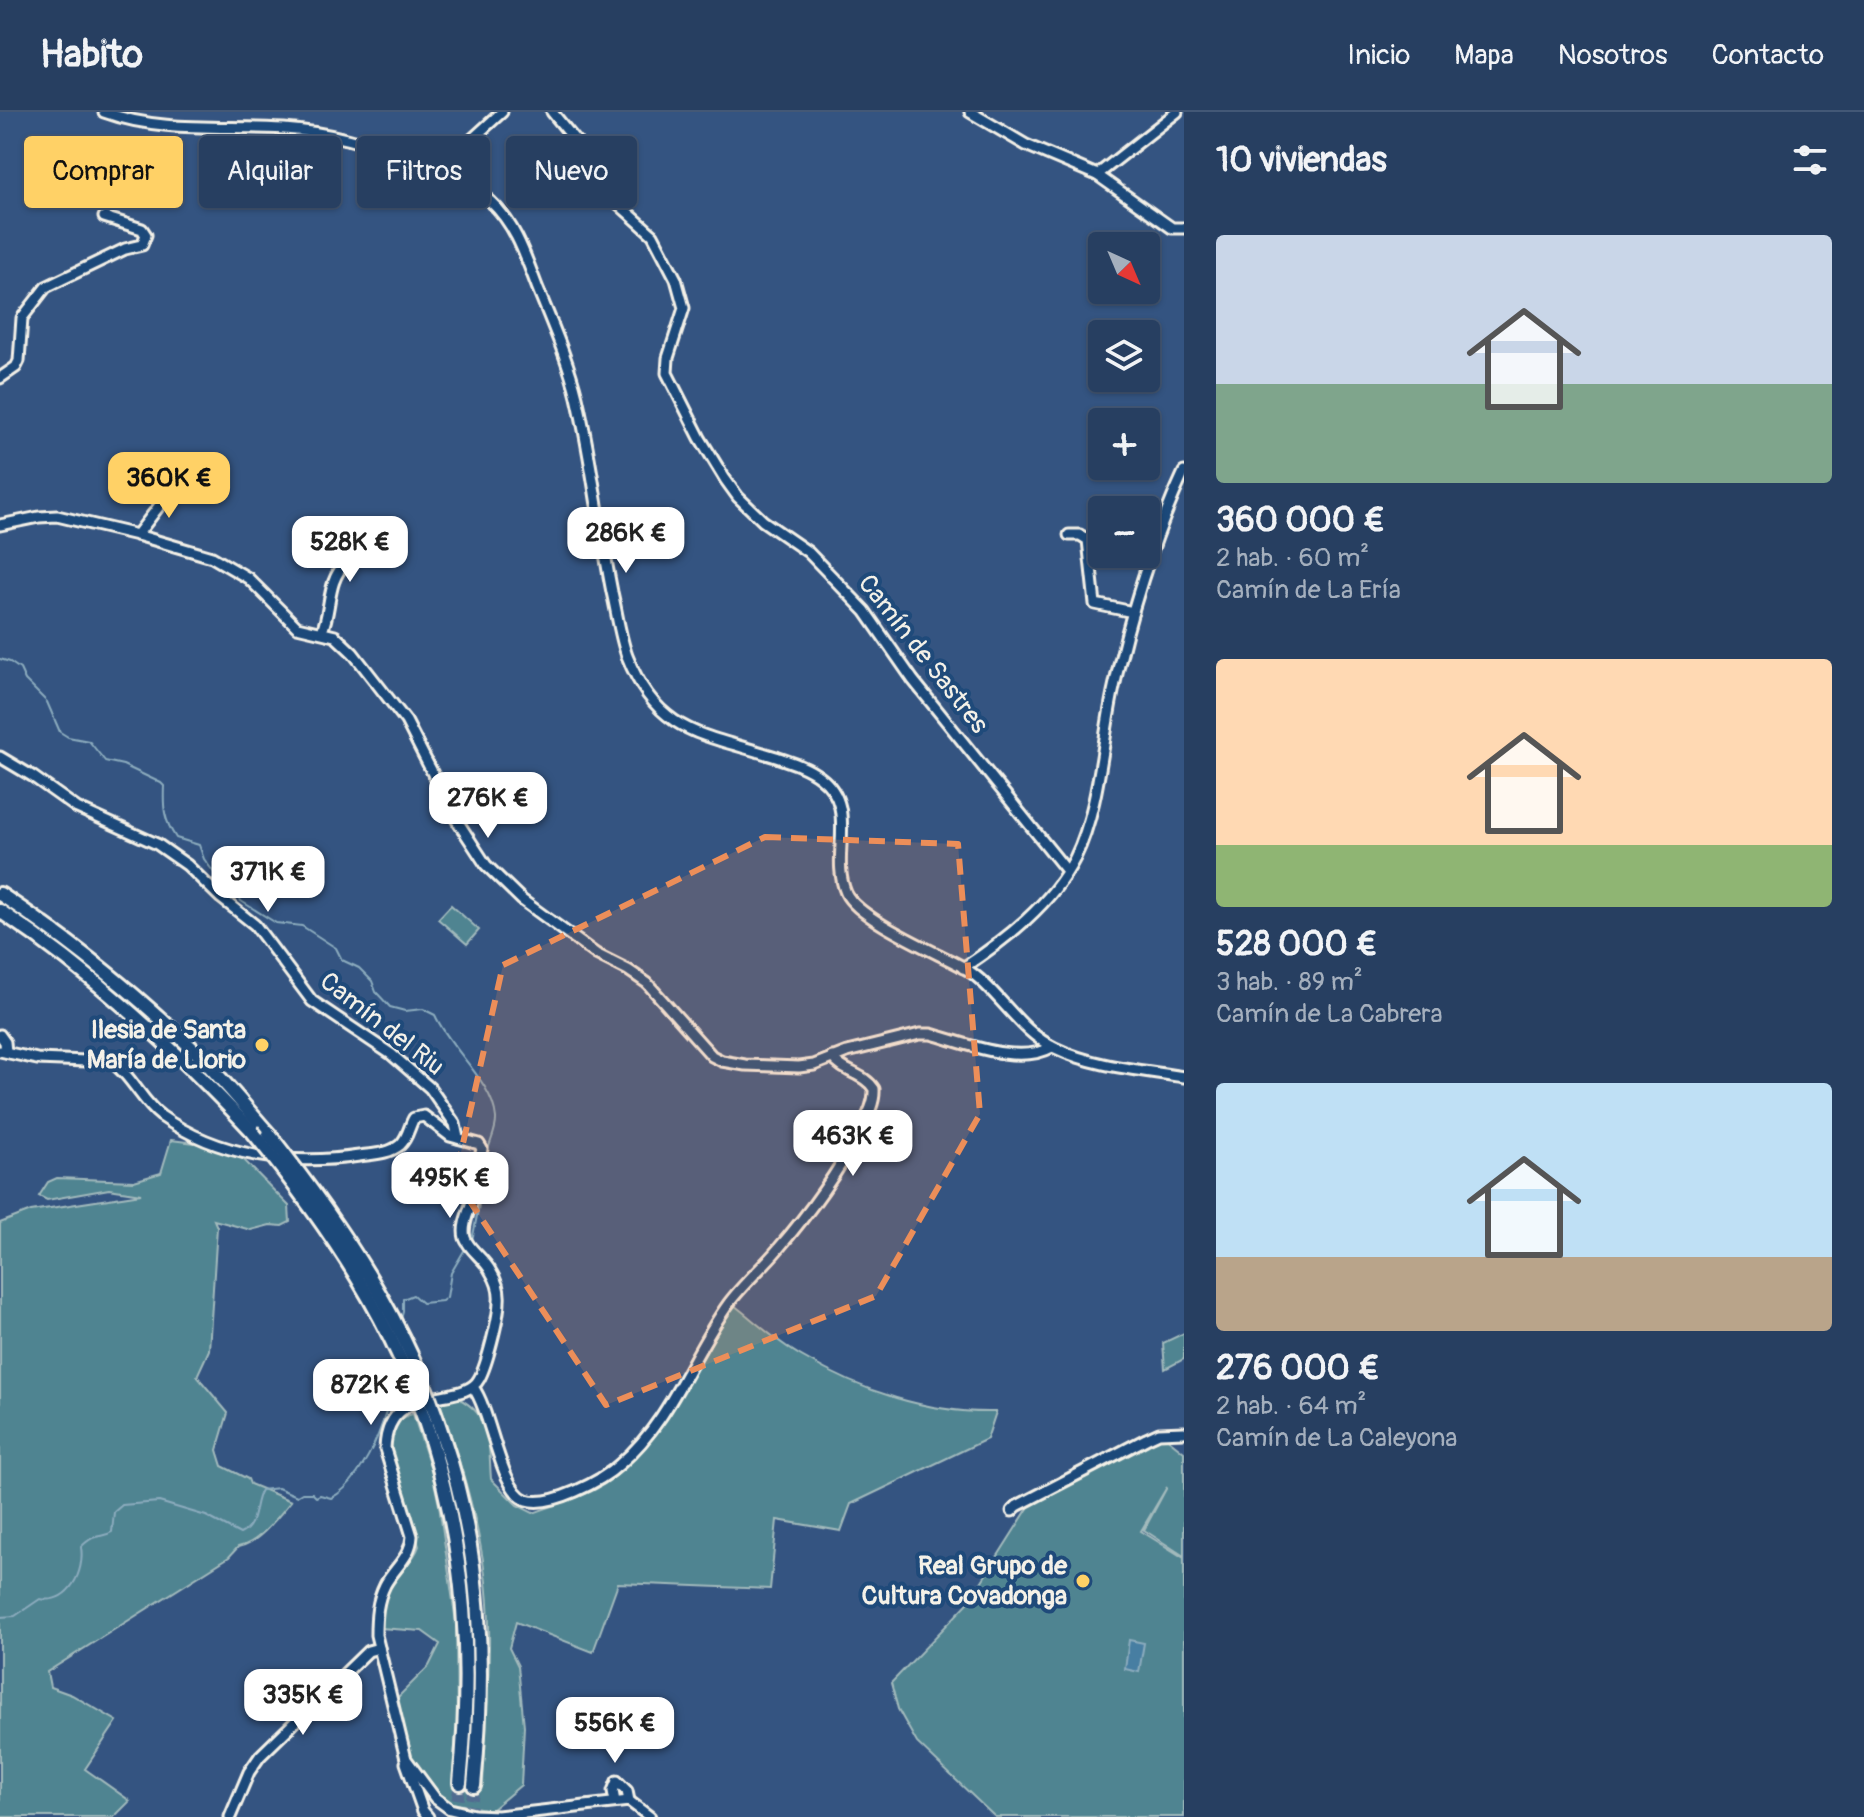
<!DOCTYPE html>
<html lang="es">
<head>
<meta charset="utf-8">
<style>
  body { margin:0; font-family:Pangolin,sans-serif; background:#2f4667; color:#f1f3f6; height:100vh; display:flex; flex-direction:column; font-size:30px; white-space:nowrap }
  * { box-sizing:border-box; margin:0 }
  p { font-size:26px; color:#a4afbd }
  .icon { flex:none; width:44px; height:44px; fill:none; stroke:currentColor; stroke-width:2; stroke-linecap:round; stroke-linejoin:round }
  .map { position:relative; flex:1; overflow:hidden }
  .details { display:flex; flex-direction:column; background:#273f61; width:680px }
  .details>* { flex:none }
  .top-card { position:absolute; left:24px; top:24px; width:760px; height:72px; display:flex; gap:16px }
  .needle { width:52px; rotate:136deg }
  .fabs { position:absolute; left:1088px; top:120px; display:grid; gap:16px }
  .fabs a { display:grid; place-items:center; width:72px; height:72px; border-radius:8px; background:#273f61; box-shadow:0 2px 6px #0004,0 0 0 2px #435876; font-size:40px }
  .price { position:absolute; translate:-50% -68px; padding:0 18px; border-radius:16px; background:#fff; color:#222; font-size:26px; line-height:52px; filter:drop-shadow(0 2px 4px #0008) }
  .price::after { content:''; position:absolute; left:50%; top:48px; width:24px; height:18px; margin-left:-12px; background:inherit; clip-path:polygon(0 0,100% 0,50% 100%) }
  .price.on { background:#ffd166; color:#111 }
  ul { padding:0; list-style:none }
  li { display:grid; align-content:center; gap:16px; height:424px; padding:0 32px }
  li span { display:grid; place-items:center; height:248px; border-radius:8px; color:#555 }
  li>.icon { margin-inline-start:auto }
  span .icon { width:144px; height:144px; fill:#fffc; stroke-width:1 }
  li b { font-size:34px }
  h2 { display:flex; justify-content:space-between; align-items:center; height:96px; padding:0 32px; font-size:34px }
  .chip { padding:0 28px; border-radius:8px; background:#273f61; box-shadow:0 2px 6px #0004,0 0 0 2px #435876; font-size:28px; line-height:72px }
  .chip.on { background:#ffd166; color:#111 }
  header { display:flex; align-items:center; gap:48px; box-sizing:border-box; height:112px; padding:0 40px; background:#273f61; border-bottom:2px solid #435876 }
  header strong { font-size:38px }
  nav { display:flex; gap:44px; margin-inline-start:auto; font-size:28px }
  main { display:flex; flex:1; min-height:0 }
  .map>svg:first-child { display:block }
  .green { fill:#508491; stroke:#a2babc; stroke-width:2 }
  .water { fill:#477ea2; stroke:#8cacbe; stroke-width:2 }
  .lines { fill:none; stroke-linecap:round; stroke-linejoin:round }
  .stream { stroke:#8cacbe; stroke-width:2 }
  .minor-tunnel { stroke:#516c90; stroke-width:9; stroke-dasharray:9 4.5; stroke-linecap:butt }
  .highway-tunnel { stroke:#516c90; stroke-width:12; stroke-dasharray:12 6; stroke-linecap:butt }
  .minor-casing { stroke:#f4f1e8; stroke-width:15 }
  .highway-casing { stroke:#f4f1e8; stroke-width:18 }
  .minor { stroke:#1f4a7a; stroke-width:9 }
  .highway { stroke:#1f4a7a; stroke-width:12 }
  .highway-bridge-casing { stroke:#f4f1e8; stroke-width:18; stroke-linecap:butt }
  .highway-bridge { stroke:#1f4a7a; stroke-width:12 }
  .marked { fill:#ec8e59; fill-opacity:0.2; stroke:#ec8e59; stroke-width:6; stroke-dasharray:16 10; stroke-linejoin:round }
  .poi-dot { fill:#ffd166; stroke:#1f4a7a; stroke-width:3 }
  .labels { text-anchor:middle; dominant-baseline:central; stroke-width:8; stroke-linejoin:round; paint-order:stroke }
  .street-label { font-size:26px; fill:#f4f1e8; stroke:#1f4a7a }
  .poi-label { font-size:26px; font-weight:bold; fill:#f4f1e8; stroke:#1f4a7a; text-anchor:end }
</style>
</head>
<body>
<header>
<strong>Habito</strong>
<nav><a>Inicio</a><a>Mapa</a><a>Nosotros</a><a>Contacto</a></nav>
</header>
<main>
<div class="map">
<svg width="1184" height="1705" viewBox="0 0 1184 1705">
  <rect width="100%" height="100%" fill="#345481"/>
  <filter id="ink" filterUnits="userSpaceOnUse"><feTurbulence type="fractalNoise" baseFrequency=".0125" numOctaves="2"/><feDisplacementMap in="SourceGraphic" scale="16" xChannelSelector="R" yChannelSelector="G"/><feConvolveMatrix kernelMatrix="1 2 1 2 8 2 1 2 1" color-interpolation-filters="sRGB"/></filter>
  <g filter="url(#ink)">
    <!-- green -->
    <g class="green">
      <polygon points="451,793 479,818 467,832 438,807"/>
      <path d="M171,1028l32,4 40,15 46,47 1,16 -8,4 -12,-1 -19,5 -37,-10 3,7 -8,123 -12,26 31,37 -11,37 5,16 26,13 2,5 41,17c-13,16 -33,43 -53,46l-9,10 -182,115 3,15 22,8 45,26 -32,48 45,32 -16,16h-114v-594l31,-12 110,-17 -32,-5 -62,11 -8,-4 9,-14 9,-4 77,3 27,-8z"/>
      <path d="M734,1193c22,17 44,38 69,52 57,34 127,57 193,55l-9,27 -136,65 -10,27 -64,-11 -7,69 -152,-6 -25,69 -77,-30 -7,26 9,18 6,60 -3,59 -30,25 -45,-8 -39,-51 -11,-52 33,-33 11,-22 -18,-13 -42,-3c1,-21 5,-38 20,-55 7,-9 15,-15 19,-27 -8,-24 -35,-89 -29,-111 3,-11 13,-19 23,-21l19,58 7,33 17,117 1,101 -5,58 3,3 25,4 3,-3c2,-53 7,-106 6,-159 -1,-76 -25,-155 -50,-226l19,-2c36,19 30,45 33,81l26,26 16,8c21,-8 46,-14 65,-25 62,-35 98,-125 136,-183z"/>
      <polygon points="1184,1221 1184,1247 1165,1257 1163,1231"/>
      <polygon points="1164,1324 1184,1340 1184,1444 1144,1418 1167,1375 1141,1419 1184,1446 1184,1705 995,1705 917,1631 898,1597 891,1571 968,1491 1032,1390"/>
    </g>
    <!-- water -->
    <polygon class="water" points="1129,1528 1144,1531 1139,1560 1125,1557"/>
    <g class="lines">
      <!-- stream -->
      <g class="stream">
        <path d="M0,547l10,3 10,7 5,11 22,22 13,30 8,5 21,4 16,20 18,4 38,18 3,3c-1,22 0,34 12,52l23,7 5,14 19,26 12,5 6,11 35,22 26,3 34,22 6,12 17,8 13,13 4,11 14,15 15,4 18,-2 12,6c15,34 58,67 61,103 1,14 -9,27 -10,43"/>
        <polyline points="472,1129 481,1083"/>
        <polyline points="400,1210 403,1200 403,1187 413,1183 422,1191 442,1189 447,1185 451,1161 465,1137"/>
        <path d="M0,1505l15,-1 25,-17c29,5 45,-27 41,-52 16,-16 20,-8 31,-15l2,-20 8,-7 37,-3 47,14 34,18c18,-8 12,-29 21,-44l17,-2 19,8 5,-3h10l4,4 4,-2 11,3c37,-18 69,-104 60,-144"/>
      </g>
      <!-- minor-tunnel -->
      <polyline class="minor-tunnel" points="474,1084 480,1046"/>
      <!-- highway-tunnel -->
      <g class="highway-tunnel">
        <polyline points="455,1705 460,1671"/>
        <polyline points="469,1705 474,1674"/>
      </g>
      <!-- minor casing -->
      <g class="minor-casing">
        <g id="minor">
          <path d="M104,0c57,21 121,13 180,17 48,3 91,16 135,34 24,10 53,21 72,39 25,23 35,56 47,87 14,35 30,71 39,108 15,64 22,130 35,195 5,21 8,44 15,64 31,79 77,78 149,101 15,5 31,10 44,20 40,30 9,77 26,116 12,26 90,59 117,74 35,21 55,64 92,81 39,19 87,22 129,29"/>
          <polyline points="552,0 579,33 613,87 653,123 676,167 684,196 668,246 667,261 700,326 725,367 738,385 763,409 808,440 865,499 913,568 1067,759"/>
          <polyline points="970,0 1026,33 1097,63 1172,116 1184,116"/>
          <polyline points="437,59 502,0"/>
          <polyline points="1097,63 1177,0"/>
          <polyline points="0,266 16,255 19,249 22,206 46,175 125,137 142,133 146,123 142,117 104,105"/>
          <path d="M0,413l39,-8 18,-1 80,19 75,22 36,21 49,49 38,9 18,17 53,68 50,98 30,46 36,35 74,54 32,16 19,13 65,73 10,5 23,4 54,2 15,-2 33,-13 73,-18h11c34,9 87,32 121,13"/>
          <polyline points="137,423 166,385 188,375"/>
          <polyline points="1069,423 1080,423 1088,428 1095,492 1133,500"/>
          <path d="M322,519c10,-22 4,-50 24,-68l46,-16"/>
          <polyline points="0,645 32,664 77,696 157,732 187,753 221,786 255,813 312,889 391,942 430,976 455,1012 458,1026"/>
          <path d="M963,856c42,-28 89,-64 112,-110 24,-49 27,-114 38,-166 15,-72 40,-154 71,-220"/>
          <polyline points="0,923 5,930 6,940"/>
          <path d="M0,939l37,8 74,3c21,13 30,39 50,54 58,41 129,50 198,40 14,-2 30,-2 41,-11 8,-7 9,-19 14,-27l10,-2 26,20 29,8 3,5 -2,9"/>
          <path d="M474,1084c-3,11 -13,29 -9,42 4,12 20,21 26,34 5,8 9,19 8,29 0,16 -12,64 -20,78 -15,29 -92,1 -94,70l27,87c-1,21 -18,32 -27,49 -8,16 -9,32 -9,50l30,124 29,39 15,11 24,6 24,1 131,-15 21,16"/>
          <path d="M473,1275c19,26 27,104 53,113 24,8 76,-19 94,-36 52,-45 70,-107 109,-161 14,-19 33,-35 49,-54 30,-35 58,-73 80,-115 7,-14 17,-29 16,-45 -10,-16 -31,-16 -42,-32"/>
          <polyline points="1012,1399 1017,1394 1146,1327 1159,1321 1184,1320"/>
          <polyline points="406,1651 423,1699 428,1705"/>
          <polyline points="615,1690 613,1679 617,1669 627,1679 629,1689"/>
          <polyline points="230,1705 249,1660 260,1644 368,1539 379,1536"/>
        </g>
      </g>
      <!-- highway casing -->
      <g class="highway-casing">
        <g id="highway">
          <path d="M0,782c72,48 138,101 200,162 24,25 46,52 69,78"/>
          <path d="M0,799c94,63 175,138 252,220"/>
          <path d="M443,1325c39,115 43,229 31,349"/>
          <path d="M431,1328c35,115 41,224 29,343"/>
        </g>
      </g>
      <!-- minor -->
      <use href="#minor" class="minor"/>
      <!-- highway -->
      <use href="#highway" class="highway"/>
      <!-- highway-bridge casing -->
      <g class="highway-bridge-casing">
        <g id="highway-bridge">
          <path d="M252,1019c76,94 144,193 179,309"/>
          <path d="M269,1022c73,93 138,188 174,303"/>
        </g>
      </g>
      <!-- highway-bridge -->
      <use href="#highway-bridge" class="highway-bridge"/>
    </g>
  </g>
  <!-- marked area -->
  <path class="marked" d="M765,725l193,7 22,270 -104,182 -270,109 -151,-226 48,-214z"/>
  <!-- markers -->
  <g class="poi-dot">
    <circle cx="262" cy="933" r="8"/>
    <circle cx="1083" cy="1469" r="8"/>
  </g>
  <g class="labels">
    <!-- street labels -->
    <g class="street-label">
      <text transform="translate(923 542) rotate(52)">Camín de Sastres</text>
      <text transform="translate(382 912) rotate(38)">Camín del Riu</text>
    </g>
    <!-- poi labels -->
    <g class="poi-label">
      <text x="246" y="918">Ilesia de Santa<tspan x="246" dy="30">María de Llorio</tspan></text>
      <text x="1067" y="1454">Real Grupo de<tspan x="1067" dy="30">Cultura Covadonga</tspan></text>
    </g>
  </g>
</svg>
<div class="fabs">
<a><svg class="needle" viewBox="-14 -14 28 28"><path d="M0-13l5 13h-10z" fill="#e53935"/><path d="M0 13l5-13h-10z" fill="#a4afbd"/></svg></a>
<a><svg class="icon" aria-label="layers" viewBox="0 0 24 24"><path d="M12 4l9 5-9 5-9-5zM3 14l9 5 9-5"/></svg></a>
<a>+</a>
<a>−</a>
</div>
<b class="price on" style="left:169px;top:408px">360K €</b>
<b class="price" style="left:626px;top:463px">286K €</b>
<b class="price" style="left:350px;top:472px">528K €</b>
<b class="price" style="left:488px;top:728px">276K €</b>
<b class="price" style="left:268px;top:802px">371K €</b>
<b class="price" style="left:853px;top:1066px">463K €</b>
<b class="price" style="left:450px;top:1108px">495K €</b>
<b class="price" style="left:371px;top:1315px">872K €</b>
<b class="price" style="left:303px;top:1625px">335K €</b>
<b class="price" style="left:615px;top:1653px">556K €</b>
<div class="top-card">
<a class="chip on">Comprar</a>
<a class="chip">Alquilar</a>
<a class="chip">Filtros</a>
<a class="chip">Nuevo</a>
</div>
</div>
<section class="details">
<h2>10 viviendas<svg class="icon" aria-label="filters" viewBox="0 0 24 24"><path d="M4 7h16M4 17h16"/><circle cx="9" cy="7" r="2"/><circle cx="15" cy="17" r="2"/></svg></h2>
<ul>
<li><span style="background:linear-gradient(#c9d6e8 60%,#7fa58c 0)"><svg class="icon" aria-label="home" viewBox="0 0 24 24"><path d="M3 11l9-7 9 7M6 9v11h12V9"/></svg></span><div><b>360 000 €</b><p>2 hab. · 60 m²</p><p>Camín de La Ería</p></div></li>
<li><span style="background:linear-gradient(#ffd9b3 75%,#8fb573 0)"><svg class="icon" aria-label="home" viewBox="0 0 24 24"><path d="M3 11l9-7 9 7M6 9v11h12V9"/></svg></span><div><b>528 000 €</b><p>3 hab. · 89 m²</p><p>Camín de La Cabrera</p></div></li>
<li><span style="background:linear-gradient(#bfe0f5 70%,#b9a48a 0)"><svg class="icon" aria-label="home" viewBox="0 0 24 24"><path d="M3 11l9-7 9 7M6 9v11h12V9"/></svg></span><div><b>276 000 €</b><p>2 hab. · 64 m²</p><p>Camín de La Caleyona</p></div></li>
</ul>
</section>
</main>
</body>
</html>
